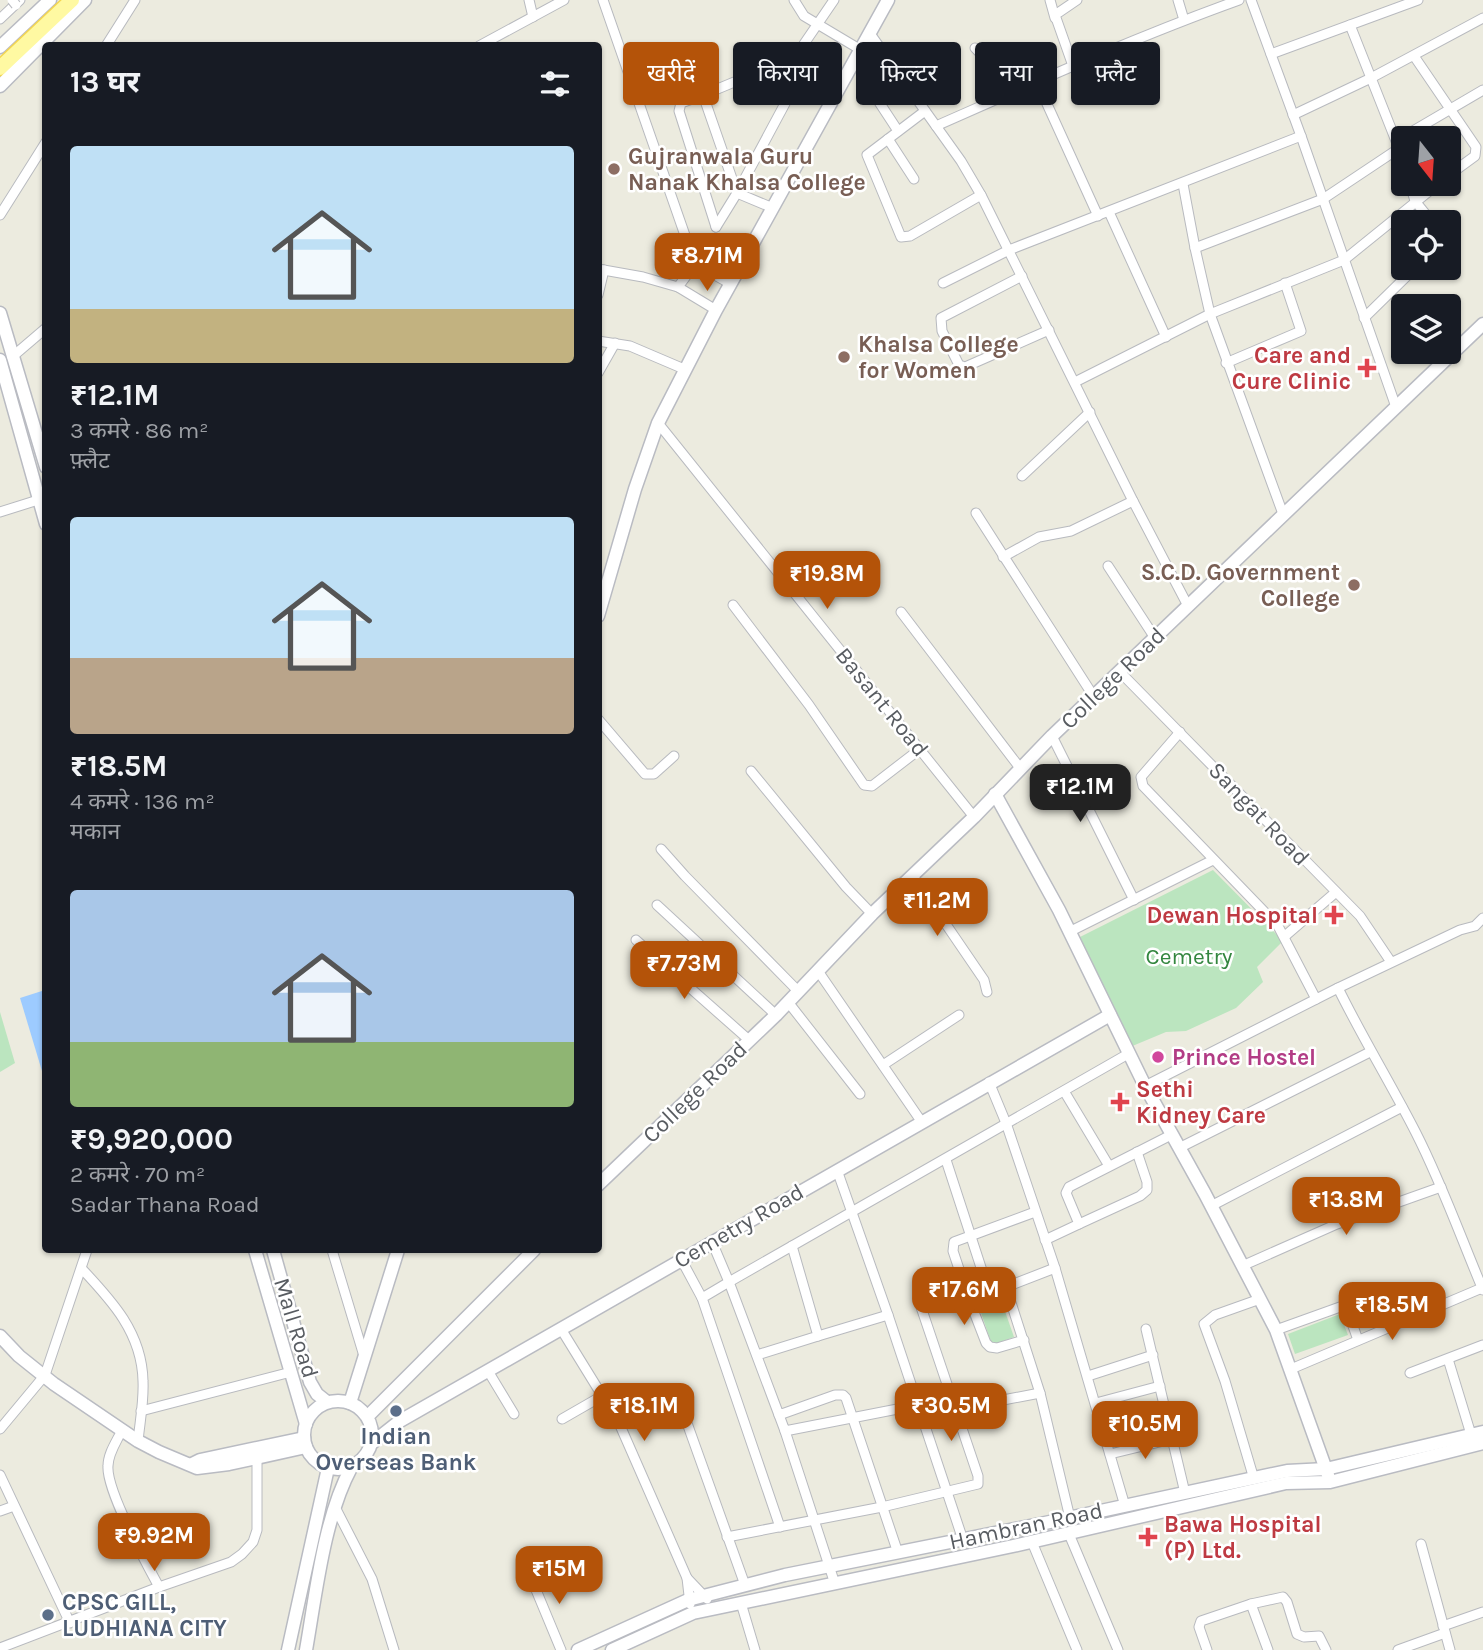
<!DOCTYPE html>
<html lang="hi">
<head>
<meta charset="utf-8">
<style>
  body { margin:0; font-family:Karla,"Noto Sans Devanagari",sans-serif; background:#242831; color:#f1f3f6; height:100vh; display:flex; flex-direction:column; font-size:26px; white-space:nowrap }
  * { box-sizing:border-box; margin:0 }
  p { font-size:23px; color:#9ea1a6 }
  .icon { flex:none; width:38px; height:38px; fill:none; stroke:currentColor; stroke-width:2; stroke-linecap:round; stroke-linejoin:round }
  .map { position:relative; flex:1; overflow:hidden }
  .details { position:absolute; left:42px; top:42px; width:560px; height:1211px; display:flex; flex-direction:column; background:#171b24; border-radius:7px; box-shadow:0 2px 5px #0004 }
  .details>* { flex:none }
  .guide { position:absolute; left:623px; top:42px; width:665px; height:63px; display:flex; gap:14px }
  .needle { width:46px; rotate:163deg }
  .controls { position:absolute; left:1391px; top:126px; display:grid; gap:14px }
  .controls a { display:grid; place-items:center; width:70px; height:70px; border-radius:7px; background:#171b24; box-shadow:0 2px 5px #0004; font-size:35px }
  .price { position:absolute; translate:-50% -60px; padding:0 16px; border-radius:14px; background:#b45309; color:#fff; font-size:23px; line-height:46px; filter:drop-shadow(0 2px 4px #0008) }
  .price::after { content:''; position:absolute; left:50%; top:42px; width:21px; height:16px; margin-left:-10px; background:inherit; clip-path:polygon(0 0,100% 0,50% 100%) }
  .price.selected { background:#222; color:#fff }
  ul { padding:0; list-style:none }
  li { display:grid; align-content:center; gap:14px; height:371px; padding:0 28px }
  li span { display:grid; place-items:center; height:217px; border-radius:7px; color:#555 }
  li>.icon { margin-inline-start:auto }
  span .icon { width:126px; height:126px; fill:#fffc; stroke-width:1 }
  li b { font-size:30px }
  h2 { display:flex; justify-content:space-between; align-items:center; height:84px; padding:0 28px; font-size:30px }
  .tag { padding:0 24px; border-radius:7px; background:#171b24; box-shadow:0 2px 5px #0004; font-size:24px; line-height:63px }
  .tag.selected { background:#b45309; color:#fff }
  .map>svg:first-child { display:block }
  .green { fill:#bbe5bf }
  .water { fill:#9dcbff }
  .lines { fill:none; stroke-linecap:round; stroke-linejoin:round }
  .street-casing { stroke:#b8babf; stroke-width:11 }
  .secondary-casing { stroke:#b9bbc2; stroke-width:15 }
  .primary-casing { stroke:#f4d651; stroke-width:17 }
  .street { stroke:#fff; stroke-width:9 }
  .secondary { stroke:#fff; stroke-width:12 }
  .primary { stroke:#fff9a2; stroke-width:14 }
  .street-bridge-casing { stroke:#b8babf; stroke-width:11; stroke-linecap:butt }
  .street-bridge { stroke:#fff; stroke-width:9 }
  .education-dot { fill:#8d6e63; stroke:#fff; stroke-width:2.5 }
  .health-dot { fill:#e0444e; stroke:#fff; stroke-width:2.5 }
  .hotel-dot { fill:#d1479c; stroke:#fff; stroke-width:2.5 }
  .service-dot { fill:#5c6f8a; stroke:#fff; stroke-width:2.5 }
  .labels { text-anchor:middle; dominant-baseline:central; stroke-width:5; stroke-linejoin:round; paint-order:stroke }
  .education-label { font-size:23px; font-weight:bold; fill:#785e54; stroke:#fff; text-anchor:start }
  .health-label { font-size:23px; font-weight:bold; fill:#be3a42; stroke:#fff; text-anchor:end }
  .street-label { font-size:23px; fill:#585c61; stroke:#fff }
  .park-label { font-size:23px; fill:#33863f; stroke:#fff }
  .hotel-label { font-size:23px; font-weight:bold; fill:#b23c85; stroke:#fff; text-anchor:start }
  .service-label { font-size:23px; font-weight:bold; fill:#4e5e75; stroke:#fff }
</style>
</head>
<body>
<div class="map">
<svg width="1483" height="1650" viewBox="0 0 1483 1650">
  <rect width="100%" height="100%" fill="#ecebdf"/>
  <!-- green -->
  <g class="green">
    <polygon points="1213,870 1283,941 1257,967 1263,982 1236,1008 1186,1031 1166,1032 1130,1047 1078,938"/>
    <polygon points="0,1012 15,1063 0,1072"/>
    <polygon points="1000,1297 1014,1337 992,1345 978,1304"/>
    <polygon points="1340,1314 1348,1335 1295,1354 1288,1334"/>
  </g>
  <!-- water -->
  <polygon class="water" points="45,990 46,990 45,1081 20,998"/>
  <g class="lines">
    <!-- street casing -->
    <g class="street-casing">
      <g id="street">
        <polyline points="529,0 533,17"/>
        <polyline points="603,0 695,264 731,284"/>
        <polyline points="794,0 804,16 861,50"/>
        <polyline points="1050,0 1055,18"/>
        <polyline points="1178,0 1184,20"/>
        <polyline points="1251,0 1301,136 1396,407"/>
        <polyline points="0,19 20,0"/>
        <polyline points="1350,25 1396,141 1483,90"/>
        <polyline points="871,35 961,161 981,195 1133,501 1188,606"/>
        <polyline points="106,46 135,0"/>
        <polyline points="479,46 564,0"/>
        <polyline points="975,48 1016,91"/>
        <polyline points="1271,54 1418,0"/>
        <polyline points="1414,56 1476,147 1475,156 1449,175"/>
        <polyline points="793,60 834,0"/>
        <polyline points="1073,66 1055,15 1077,0"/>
        <polyline points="897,71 879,102 898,131"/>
        <polyline points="1037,82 1098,216"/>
        <polyline points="703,95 681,103 679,111 716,227"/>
        <polyline points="925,111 867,155 901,237 910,236 981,195"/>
        <polyline points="1293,115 1371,78 1483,18"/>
        <path d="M936,126c100,-44 200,-89 303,-126"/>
        <polyline points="888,139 914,179"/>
        <polyline points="1397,146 1404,165"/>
        <polyline points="1183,184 1195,248 1210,314 1283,514"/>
        <polyline points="1410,184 1415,201 1432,222"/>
        <polyline points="1109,212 1166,337"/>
        <polyline points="0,215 46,142"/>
        <path d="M716,227l21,-34 59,-110c-1,-9 -12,-17 -21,-18l-72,30 34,98 36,15"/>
        <polyline points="1195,248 1323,199 1398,149"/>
        <polyline points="695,264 678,287 716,310"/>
        <polyline points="598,269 643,277 678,287"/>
        <polyline points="1022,276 941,318 942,331 959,365 965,367 1049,330"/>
        <polyline points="943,283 1009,250 1301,136"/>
        <polyline points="598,295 604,270"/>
        <polyline points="1364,318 1415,268"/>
        <polyline points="598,341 630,346 684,369"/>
        <polyline points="12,357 46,328"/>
        <polyline points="1226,363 1301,331 1285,283"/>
        <polyline points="598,373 615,343"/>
        <polyline points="1075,382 1210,314 1344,260 1438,184"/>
        <polyline points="658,423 974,817"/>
        <polyline points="1022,476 1090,412"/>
        <polyline points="0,512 38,500"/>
        <polyline points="976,513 1094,697"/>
        <polyline points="1003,557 1039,537 1071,531 1133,501"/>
        <polyline points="1108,566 1155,638"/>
        <polyline points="733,605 809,705 864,785 872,786 920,749"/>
        <polyline points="901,612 1020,768"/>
        <polyline points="1120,672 1360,916 1391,962"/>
        <polyline points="598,719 645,774 654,774 674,756"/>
        <polyline points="1180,732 1141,777 1143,786 1278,926 1316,999"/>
        <polyline points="1052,736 1134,900"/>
        <polyline points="751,771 846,887 872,914"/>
        <polyline points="661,849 685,876 798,991"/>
        <polyline points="913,876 984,980 987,992"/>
        <polyline points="657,905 776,1015"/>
        <polyline points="1069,932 1213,860"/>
        <polyline points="1285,936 1336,892"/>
        <polyline points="636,940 749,1040"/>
        <polyline points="818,971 921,1121"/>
        <path d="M1338,988c24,49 53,96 78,145 26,51 45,105 67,157"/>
        <polyline points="788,1002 860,1094"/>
        <polyline points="883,1065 959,1015"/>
        <polyline points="989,1082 1006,1123 1055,1268 1125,1506"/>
        <polyline points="1145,1086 1338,988 1460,930 1475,926 1483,918"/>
        <polyline points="1064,1091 1109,1166"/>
        <polyline points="1179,1148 1370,1052"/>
        <polyline points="946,1160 989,1292"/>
        <polyline points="837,1170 888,1315 963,1540"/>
        <polyline points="1211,1206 1402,1107"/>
        <polyline points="1079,1224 1140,1196 1147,1190 1147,1182 1137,1152"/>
        <polyline points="1045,1240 1079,1224 1066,1193 1069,1187 1171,1135"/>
        <polyline points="712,1242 729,1282 702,1298 780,1527"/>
        <polyline points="332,1250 364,1356"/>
        <polyline points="681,1259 702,1298"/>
        <polyline points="1242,1266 1337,1224 1441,1187"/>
        <polyline points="1055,1268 1006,1287 1040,1393 1070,1518"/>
        <path d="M82,1269c30,32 60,64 61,112 1,20 -3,40 -5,60"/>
        <polyline points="1006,1287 969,1299 986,1343 990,1347 997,1348 1024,1340"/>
        <polyline points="969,1299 953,1251 954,1242 1035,1212"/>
        <polyline points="561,1329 619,1423 687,1578 690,1604"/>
        <polyline points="1146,1329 1185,1493"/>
        <polyline points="1276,1330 1340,1307 1348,1312 1358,1340"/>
        <polyline points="818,1336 888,1315"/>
        <polyline points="757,1355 818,1336 792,1246"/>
        <polyline points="1448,1359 1473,1441"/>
        <polyline points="1291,1369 1482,1288"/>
        <polyline points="488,1371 514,1414"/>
        <polyline points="1410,1373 1483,1345"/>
        <polyline points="1088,1376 1153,1355"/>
        <polyline points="998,1401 1040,1393"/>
        <polyline points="1096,1403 1160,1386"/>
        <polyline points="141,1411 291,1372"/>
        <polyline points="779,1415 785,1431 918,1405"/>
        <polyline points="562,1419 602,1396"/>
        <polyline points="687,1423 745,1585"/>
        <polyline points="0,1429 45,1375 87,1250"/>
        <path d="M122,1430c-5,11 -14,23 -14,36 -2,24 38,97 51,121"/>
        <polyline points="785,1431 835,1584"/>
        <polyline points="1110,1454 1172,1439"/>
        <polyline points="0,1475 70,1623"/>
        <polyline points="1254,1479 1225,1381 1204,1324 1215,1315 1260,1299"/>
        <polyline points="335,1507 372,1579 394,1650"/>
        <polyline points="0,1511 14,1506"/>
        <polyline points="1069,1534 1118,1650"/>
        <polyline points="727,1537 882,1507 978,1484 978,1476 920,1304"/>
        <polyline points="1032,1542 1077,1650"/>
        <polyline points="1421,1544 1450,1650"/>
        <polyline points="898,1553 846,1398 843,1395 835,1395 779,1415 729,1282 1128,1054"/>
        <polyline points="529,1573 561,1650"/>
        <polyline points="687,1578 707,1599"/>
        <polyline points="741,1603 755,1650"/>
        <polyline points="1251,1604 1283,1597 1287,1602 1297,1634 1304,1637 1319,1636 1326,1650"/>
        <polyline points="1443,1626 1483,1612"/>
        <polyline points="0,1648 159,1587 231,1562 242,1554 253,1542 257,1530 257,1458"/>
        <polyline points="1207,1650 1199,1627 1201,1621 1251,1604 1268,1650"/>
        <polyline points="1398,1650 1445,1633"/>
      </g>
    </g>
    <!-- secondary casing -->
    <g class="secondary-casing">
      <g id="secondary">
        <polyline points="0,47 50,0"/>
        <polyline points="0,86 85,0"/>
        <polyline points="0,313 46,467"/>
        <polyline points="0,360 46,524"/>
        <polyline points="598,616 635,489 658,423 716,310 888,0"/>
        <polyline points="995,794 1059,910 1145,1086 1205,1194 1276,1330 1328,1475"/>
        <polyline points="598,1185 776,1015 872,914 974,817 1052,736 1483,324"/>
        <polyline points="255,1250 306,1424"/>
        <polyline points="273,1250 310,1382 317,1394 327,1402"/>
        <polyline points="0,1336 19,1356 54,1384 138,1441 159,1452 197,1468 229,1464 306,1447"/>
        <circle cx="338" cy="1435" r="34"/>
        <polyline points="350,1403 398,1250"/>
        <polyline points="368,1416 534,1250"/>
        <polyline points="372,1443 400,1421 1110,1015"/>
        <polyline points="192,1464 200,1460 304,1438"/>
        <polyline points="288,1650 328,1468"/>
        <path d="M306,1650c10,-57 18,-132 45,-182"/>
        <polyline points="578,1650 688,1600 785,1575 1045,1523 1287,1471 1326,1469 1483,1432"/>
        <polyline points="612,1650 693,1613 1013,1546 1286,1483 1330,1482 1483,1443"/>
      </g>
    </g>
    <!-- primary casing -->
    <g class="primary-casing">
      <polyline id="primary" points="0,68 72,0"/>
    </g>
    <!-- street -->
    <use href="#street" class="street"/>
    <!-- secondary -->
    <use href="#secondary" class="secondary"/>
    <!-- primary -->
    <use href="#primary" class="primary"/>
    <!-- street-bridge casing -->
    <g class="street-bridge-casing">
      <polyline id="street-bridge" points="12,0 16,5"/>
    </g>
    <!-- street-bridge -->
    <use href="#street-bridge" class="street-bridge"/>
  </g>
  <!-- markers -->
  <g class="education-dot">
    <circle cx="614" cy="169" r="7"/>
    <circle cx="844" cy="357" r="7"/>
    <circle cx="1354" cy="585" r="7"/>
  </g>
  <g class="health-dot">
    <path d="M1363.5 357.5h7v7h7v7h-7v7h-7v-7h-7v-7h7z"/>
    <path d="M1330.5 904.5h7v7h7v7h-7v7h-7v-7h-7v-7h7z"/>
    <path d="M1116.5 1091.5h7v7h7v7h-7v7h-7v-7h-7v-7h7z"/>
    <path d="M1144.5 1526.5h7v7h7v7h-7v7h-7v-7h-7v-7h7z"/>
  </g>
  <circle class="hotel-dot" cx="1158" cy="1057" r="7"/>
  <g class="service-dot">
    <circle cx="396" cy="1411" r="7"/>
    <circle cx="48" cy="1615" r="7"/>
  </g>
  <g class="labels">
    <!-- education labels -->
    <g class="education-label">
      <text x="628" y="156">Gujranwala Guru<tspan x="628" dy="26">Nanak Khalsa College</tspan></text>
      <text x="858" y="344">Khalsa College<tspan x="858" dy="26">for Women</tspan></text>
      <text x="1340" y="572" text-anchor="end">S.C.D. Government<tspan x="1340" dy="26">College</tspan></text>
    </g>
    <!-- health labels -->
    <g class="health-label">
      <text x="1351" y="355">Care and<tspan x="1351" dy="26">Cure Clinic</tspan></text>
      <text x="1318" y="915">Dewan Hospital</text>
      <text x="1136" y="1089" text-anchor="start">Sethi<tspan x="1136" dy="26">Kidney Care</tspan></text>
      <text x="1164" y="1524" text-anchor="start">Bawa Hospital<tspan x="1164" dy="26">(P) Ltd.</tspan></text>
    </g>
    <!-- street labels -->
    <g class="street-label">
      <text transform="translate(1113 678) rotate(-44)">College Road</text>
      <text transform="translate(882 702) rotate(51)">Basant Road</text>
      <text transform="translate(1259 814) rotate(46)">Sangat Road</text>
      <text transform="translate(695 1092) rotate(-44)">College Road</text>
      <text transform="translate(739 1226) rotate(-30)">Cemetry Road</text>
      <text transform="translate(296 1328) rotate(73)">Mall Road</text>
      <text transform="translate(1026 1526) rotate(-12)">Hambran Road</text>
    </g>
    <!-- park labels -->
    <g class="park-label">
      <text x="1189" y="956">Cemetry</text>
    </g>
    <!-- hotel labels -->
    <g class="hotel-label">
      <text x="1172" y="1057">Prince Hostel</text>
    </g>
    <!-- service labels -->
    <g class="service-label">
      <text x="396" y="1436">Indian<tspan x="396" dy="26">Overseas Bank</tspan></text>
      <text x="62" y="1602" text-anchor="start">CPSC GILL,<tspan x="62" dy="26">LUDHIANA CITY</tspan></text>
    </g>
  </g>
</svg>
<div class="controls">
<a><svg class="needle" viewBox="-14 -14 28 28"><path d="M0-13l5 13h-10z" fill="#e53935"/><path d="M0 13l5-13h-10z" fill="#9ea1a6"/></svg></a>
<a><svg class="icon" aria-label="locate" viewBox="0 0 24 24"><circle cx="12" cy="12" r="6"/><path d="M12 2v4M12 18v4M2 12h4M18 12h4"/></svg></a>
<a><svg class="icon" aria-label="layers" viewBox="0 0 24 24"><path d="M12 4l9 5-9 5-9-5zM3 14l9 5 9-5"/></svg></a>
</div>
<b class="price" style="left:707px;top:293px">₹8.71M</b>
<b class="price" style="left:827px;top:611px">₹19.8M</b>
<b class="price selected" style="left:1080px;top:824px">₹12.1M</b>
<b class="price" style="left:937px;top:938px">₹11.2M</b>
<b class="price" style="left:684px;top:1001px">₹7.73M</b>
<b class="price" style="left:1346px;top:1237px">₹13.8M</b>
<b class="price" style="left:964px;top:1327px">₹17.6M</b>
<b class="price" style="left:1392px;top:1342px">₹18.5M</b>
<b class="price" style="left:644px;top:1443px">₹18.1M</b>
<b class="price" style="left:951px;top:1443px">₹30.5M</b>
<b class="price" style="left:1145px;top:1461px">₹10.5M</b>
<b class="price" style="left:154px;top:1573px">₹9.92M</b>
<b class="price" style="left:559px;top:1606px">₹15M</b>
<div class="guide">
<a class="tag selected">खरीदें</a>
<a class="tag">किराया</a>
<a class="tag">फ़िल्टर</a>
<a class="tag">नया</a>
<a class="tag">फ़्लैट</a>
</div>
<section class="details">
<h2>13 घर<svg class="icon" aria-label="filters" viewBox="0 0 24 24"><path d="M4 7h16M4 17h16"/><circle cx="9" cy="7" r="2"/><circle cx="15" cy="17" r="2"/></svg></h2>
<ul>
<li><span style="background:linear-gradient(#bfe0f5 75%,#c2b280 0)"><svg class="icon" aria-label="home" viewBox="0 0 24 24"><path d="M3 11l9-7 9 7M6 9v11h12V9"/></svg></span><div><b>₹12.1M</b><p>3 कमरे · 86 m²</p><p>फ़्लैट</p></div></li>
<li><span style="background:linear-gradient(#bfe0f5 65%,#b9a48a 0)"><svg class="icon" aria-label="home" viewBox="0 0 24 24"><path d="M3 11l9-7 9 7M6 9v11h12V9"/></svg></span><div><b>₹18.5M</b><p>4 कमरे · 136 m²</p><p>मकान</p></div></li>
<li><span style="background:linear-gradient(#a9c7e8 70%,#8fb573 0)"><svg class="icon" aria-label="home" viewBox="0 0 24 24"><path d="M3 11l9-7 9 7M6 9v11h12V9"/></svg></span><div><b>₹9,920,000</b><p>2 कमरे · 70 m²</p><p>Sadar Thana Road</p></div></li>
</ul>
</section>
</div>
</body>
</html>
